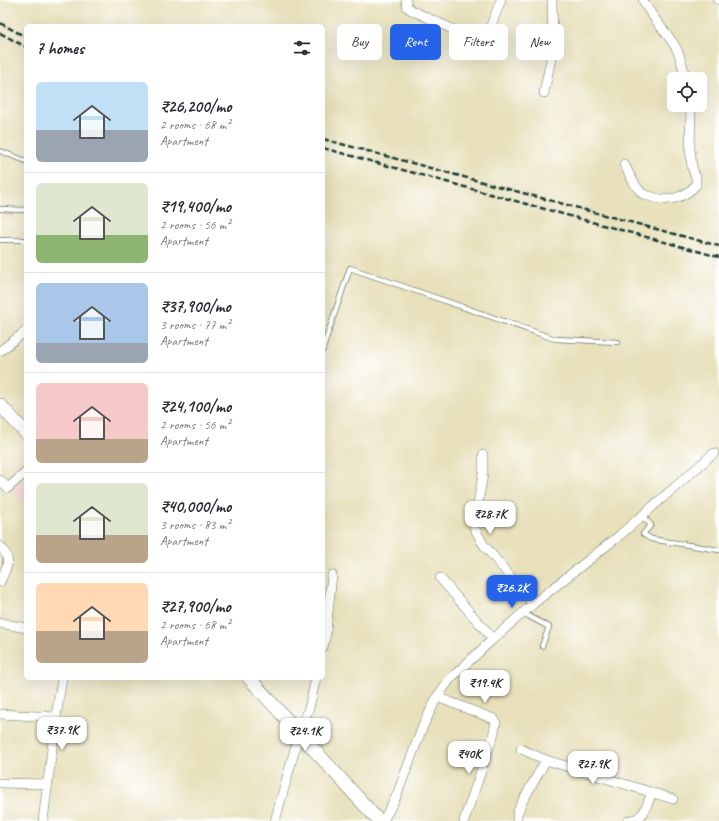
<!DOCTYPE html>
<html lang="en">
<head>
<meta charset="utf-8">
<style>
  body { margin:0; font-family:Caveat,sans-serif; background:#f7f7f7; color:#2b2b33; height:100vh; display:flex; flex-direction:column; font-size:15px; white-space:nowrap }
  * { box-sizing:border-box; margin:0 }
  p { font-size:13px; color:#7c7c81 }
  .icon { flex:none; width:22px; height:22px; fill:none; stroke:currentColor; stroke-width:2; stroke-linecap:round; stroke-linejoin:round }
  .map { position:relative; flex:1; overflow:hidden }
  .side { position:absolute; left:24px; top:24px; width:301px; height:656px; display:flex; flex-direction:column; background:#fff; border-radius:6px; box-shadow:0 4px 16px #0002 }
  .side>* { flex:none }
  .guide { position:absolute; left:337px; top:24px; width:322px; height:36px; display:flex; gap:8px }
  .tools { position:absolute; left:667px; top:72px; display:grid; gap:8px }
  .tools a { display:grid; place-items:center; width:40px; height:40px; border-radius:6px; background:#fff; box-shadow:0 4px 16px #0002; font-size:20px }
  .price { position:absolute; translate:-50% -34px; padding:0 9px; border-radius:8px; background:#fff; color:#222; font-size:13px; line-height:26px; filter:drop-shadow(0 1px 2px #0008) }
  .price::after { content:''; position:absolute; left:50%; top:24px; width:12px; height:9px; margin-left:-6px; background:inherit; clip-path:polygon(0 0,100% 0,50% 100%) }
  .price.active { background:#2563eb; color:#fff }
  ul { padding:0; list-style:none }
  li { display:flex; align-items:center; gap:12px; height:100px; padding:0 12px }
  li+li { border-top:1px solid #e1e1e2 }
  li span { display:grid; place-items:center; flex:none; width:112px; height:80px; border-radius:6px; color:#555 }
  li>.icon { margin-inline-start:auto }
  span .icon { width:48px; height:48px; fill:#fffc; stroke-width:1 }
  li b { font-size:17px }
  h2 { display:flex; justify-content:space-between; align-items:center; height:48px; padding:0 12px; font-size:17px }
  .pill { padding:0 14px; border-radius:6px; background:#fff; box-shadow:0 4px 16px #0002; font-size:14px; line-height:36px }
  .pill.active { background:#2563eb; color:#fff }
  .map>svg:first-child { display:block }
  .built { fill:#f7cfd1 }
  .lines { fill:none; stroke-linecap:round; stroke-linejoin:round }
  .service-casing { stroke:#657663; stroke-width:6 }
  .minor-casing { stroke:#657663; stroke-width:10 }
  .secondary-casing { stroke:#657663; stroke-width:14 }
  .service { stroke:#fff; stroke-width:4.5 }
  .minor { stroke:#fff; stroke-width:9 }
  .secondary { stroke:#fff; stroke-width:13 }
  .rail { stroke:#1f3d34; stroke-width:2.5; stroke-dasharray:6 3; stroke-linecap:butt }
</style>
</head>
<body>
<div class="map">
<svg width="719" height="821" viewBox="0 0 719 821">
  <rect width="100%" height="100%" fill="#fff"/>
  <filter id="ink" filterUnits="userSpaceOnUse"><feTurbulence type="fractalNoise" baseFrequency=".025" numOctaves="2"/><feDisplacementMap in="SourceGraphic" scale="8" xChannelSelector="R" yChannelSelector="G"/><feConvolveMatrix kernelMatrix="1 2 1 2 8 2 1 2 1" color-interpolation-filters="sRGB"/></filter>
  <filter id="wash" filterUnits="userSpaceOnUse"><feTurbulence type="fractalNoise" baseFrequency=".012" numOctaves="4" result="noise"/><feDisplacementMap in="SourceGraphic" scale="16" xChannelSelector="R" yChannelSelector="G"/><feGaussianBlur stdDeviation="0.9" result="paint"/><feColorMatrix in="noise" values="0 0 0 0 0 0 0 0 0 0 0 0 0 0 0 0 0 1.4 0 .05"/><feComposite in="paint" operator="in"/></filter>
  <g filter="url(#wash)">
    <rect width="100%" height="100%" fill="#e7e0ba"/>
    <!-- built -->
    <polygon class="built" points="26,477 26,504 12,488"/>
  </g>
  <g filter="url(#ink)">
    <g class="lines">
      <!-- service casing -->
      <g class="service-casing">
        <g id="service">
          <polyline points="0,151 26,161"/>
          <polyline points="0,209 26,210"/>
          <polyline points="0,240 24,240"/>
          <polyline points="323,350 325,342 350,268 555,339 618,342"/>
          <polyline points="642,516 651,525 643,534 651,539 719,550"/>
          <polyline points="523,613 549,627 542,646"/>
        </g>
      </g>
      <!-- minor casing -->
      <g class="minor-casing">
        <g id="minor">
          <polyline points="406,0 407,7 413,11 476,40 481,40 486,38 501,0"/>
          <path d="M643,0c8,17 22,30 32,46 6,10 8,22 11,33"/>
          <polyline points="718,0 719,0"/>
          <polyline points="544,93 553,49 552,0"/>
          <path d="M624,164c5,9 11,24 19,30 2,1 4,1 6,2 17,7 34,3 47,-11v-7l-4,-11 -2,-19 1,-43"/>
          <polyline points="0,351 26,331"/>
          <polyline points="483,455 483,474 474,527 483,544 533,604"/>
          <polyline points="0,480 8,488 26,472"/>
          <path d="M0,546c13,15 7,20 0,36"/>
          <polyline points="440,578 493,639"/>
          <polyline points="0,623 26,628"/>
          <polyline points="323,647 325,639 332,575"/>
          <polyline points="437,697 494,719 496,723 493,736 464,821"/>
          <polyline points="0,714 56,717"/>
          <polyline points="521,749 546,760 673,799"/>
          <polyline points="0,783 47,784"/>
          <polyline points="43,821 56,717 62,678"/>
          <polyline points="275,821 299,734 309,708 316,678"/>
          <polyline points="383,821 396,797 423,726 437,697 450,679 493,639 533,604 620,535 714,453"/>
          <polyline points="517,821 517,814 521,804 546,760"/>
          <polyline points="628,821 638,818 644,812 652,793"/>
        </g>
      </g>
      <!-- secondary casing -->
      <g class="secondary-casing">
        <g id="secondary">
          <polyline points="0,405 26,433"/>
          <polyline points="249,678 379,821"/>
        </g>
      </g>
      <!-- service -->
      <use href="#service" class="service"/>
      <!-- minor -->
      <use href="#minor" class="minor"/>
      <!-- secondary -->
      <use href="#secondary" class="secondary"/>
      <!-- rail -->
      <g class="rail">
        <polyline points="0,23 26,37"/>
        <polyline points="0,33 26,47"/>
        <polyline points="323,139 719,246"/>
        <polyline points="323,148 719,257"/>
      </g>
    </g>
  </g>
</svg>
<div class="tools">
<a><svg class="icon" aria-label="locate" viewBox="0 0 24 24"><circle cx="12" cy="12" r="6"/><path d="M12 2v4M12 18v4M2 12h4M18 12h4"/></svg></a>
</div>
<b class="price" style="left:490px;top:535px">₹28.7K</b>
<b class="price active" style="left:512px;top:609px">₹26.2K</b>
<b class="price" style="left:485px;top:704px">₹19.4K</b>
<b class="price" style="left:62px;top:751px">₹37.9K</b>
<b class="price" style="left:305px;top:752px">₹24.1K</b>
<b class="price" style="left:469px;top:775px">₹40K</b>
<b class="price" style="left:593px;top:785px">₹27.9K</b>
<div class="guide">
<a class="pill">Buy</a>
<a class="pill active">Rent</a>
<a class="pill">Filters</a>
<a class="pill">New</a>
</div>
<section class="side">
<h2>7 homes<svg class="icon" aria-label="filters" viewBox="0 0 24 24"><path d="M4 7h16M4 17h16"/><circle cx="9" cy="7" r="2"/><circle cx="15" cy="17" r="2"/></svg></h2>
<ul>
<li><span style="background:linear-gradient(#bfe0f5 60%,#9aa5b1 0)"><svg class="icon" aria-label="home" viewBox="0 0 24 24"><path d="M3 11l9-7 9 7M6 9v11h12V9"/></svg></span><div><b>₹26,200/mo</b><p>2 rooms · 68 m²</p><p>Apartment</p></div></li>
<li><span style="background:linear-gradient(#dfe7d0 65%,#8fb573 0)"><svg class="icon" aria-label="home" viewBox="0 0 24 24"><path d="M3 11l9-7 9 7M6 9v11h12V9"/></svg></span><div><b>₹19,400/mo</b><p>2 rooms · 56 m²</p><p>Apartment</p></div></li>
<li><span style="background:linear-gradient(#a9c7e8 75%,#9aa5b1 0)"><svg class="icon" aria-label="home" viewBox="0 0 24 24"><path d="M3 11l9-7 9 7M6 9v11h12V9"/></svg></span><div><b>₹37,900/mo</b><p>3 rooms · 77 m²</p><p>Apartment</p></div></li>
<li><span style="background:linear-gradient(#f6c9c9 70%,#b9a48a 0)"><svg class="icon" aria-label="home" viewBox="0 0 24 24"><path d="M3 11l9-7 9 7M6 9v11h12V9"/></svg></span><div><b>₹24,100/mo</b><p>2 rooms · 56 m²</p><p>Apartment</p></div></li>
<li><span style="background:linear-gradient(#dfe7d0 65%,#b9a48a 0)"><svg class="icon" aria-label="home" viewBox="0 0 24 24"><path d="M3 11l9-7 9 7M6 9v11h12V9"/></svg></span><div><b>₹40,000/mo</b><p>3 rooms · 83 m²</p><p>Apartment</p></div></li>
<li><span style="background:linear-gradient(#ffd9b3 60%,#b9a48a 0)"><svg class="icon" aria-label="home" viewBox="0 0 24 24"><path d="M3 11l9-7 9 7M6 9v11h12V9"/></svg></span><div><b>₹27,900/mo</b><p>2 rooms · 68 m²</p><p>Apartment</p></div></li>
</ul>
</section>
</div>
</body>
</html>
